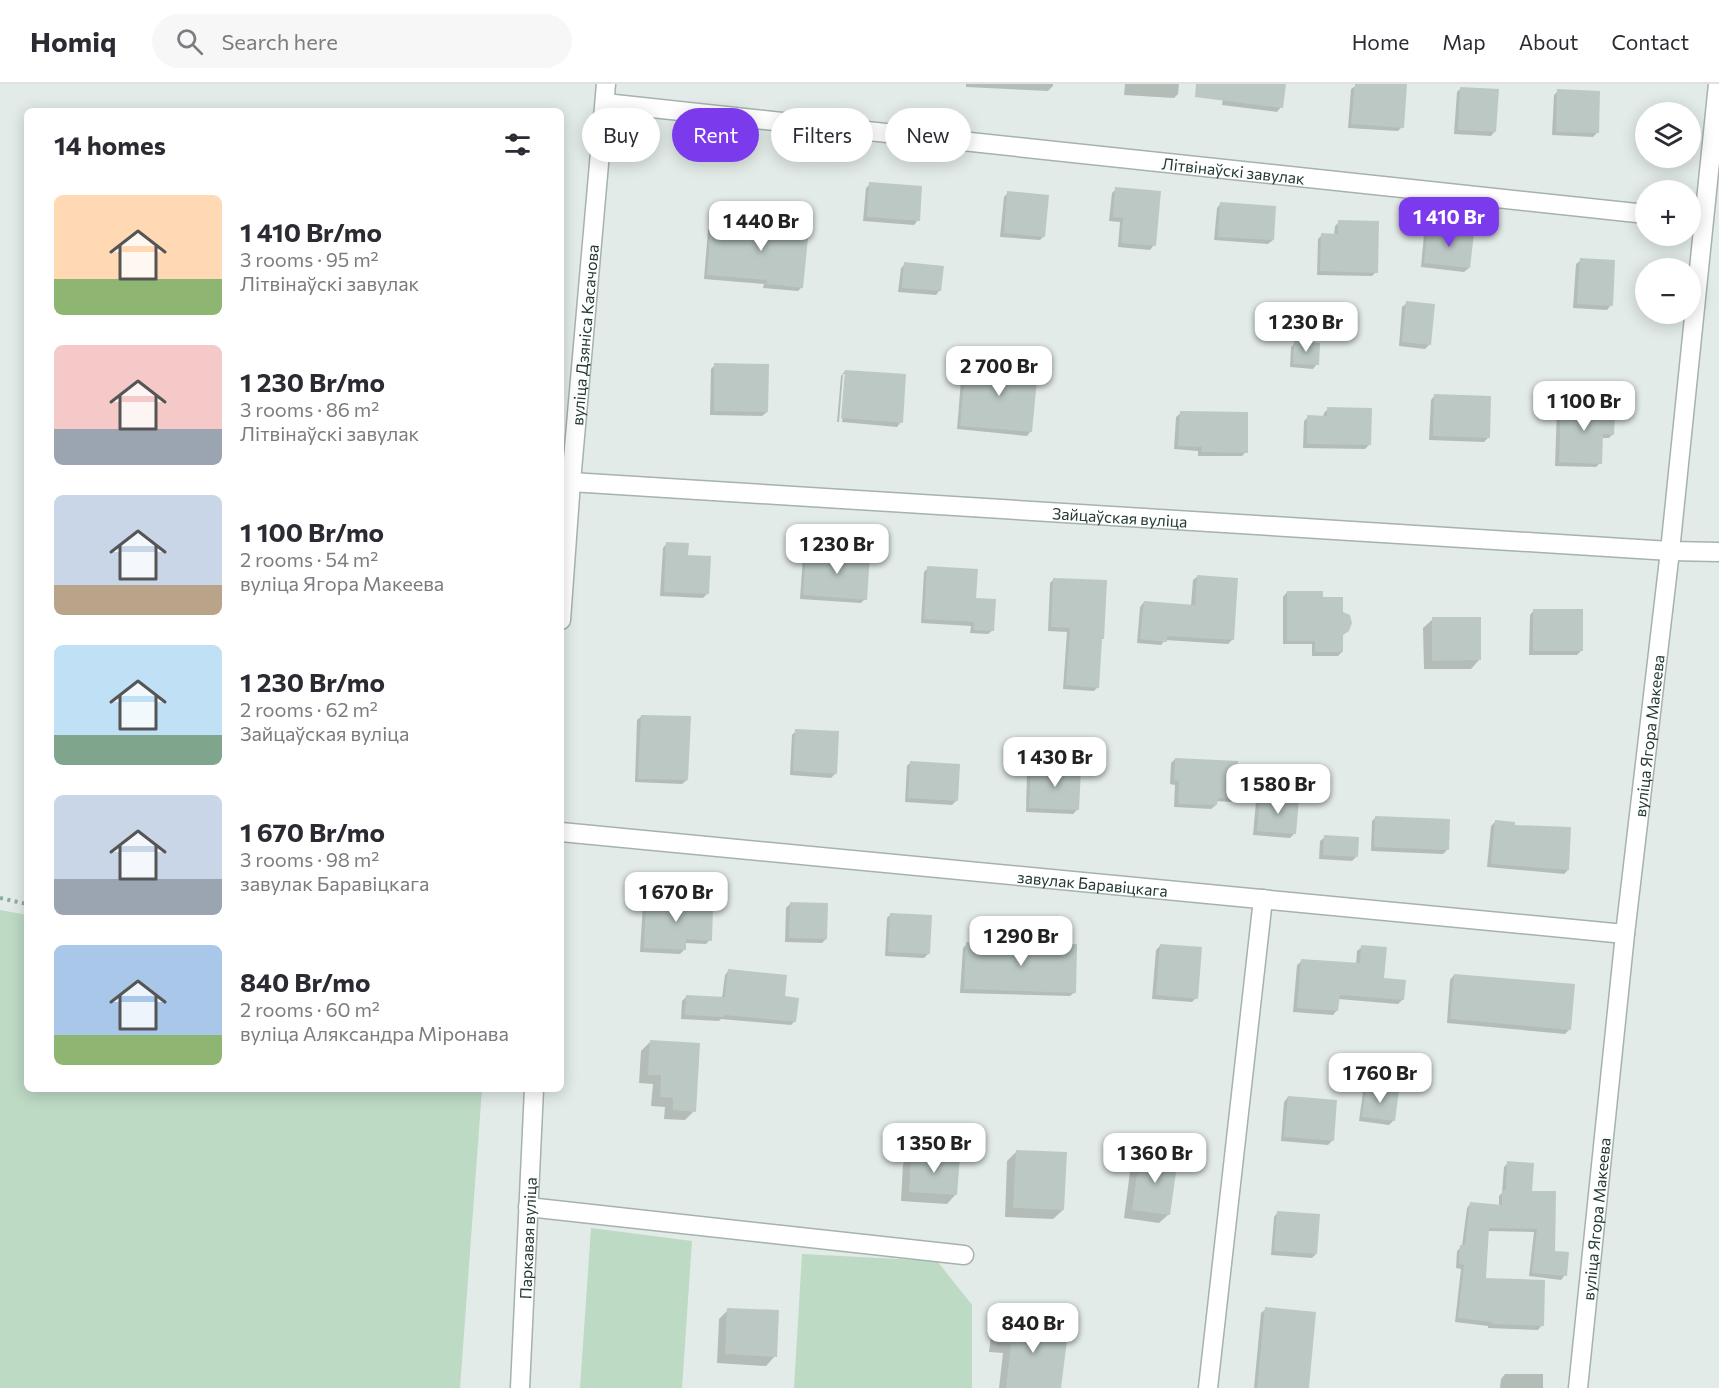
<!DOCTYPE html>
<html lang="en">
<head>
<meta charset="utf-8">
<style>
  body { margin:0; font-family:Commissioner,sans-serif; background:#f7f7f7; color:#2b2b33; height:100vh; display:flex; flex-direction:column; font-size:22px; white-space:nowrap }
  * { box-sizing:border-box; margin:0 }
  p { font-size:20px; color:#7c7c81 }
  .icon { flex:none; width:33px; height:33px; fill:none; stroke:currentColor; stroke-width:2; stroke-linecap:round; stroke-linejoin:round }
  .map { position:relative; flex:1; overflow:hidden }
  .drawer { position:absolute; left:24px; top:24px; width:540px; height:984px; display:flex; flex-direction:column; background:#fff; border-radius:9px; box-shadow:0 3px 15px #0003 }
  .drawer>* { flex:none }
  .hud { position:absolute; left:582px; top:24px; width:570px; height:54px; display:flex; gap:12px }
  .fabs { position:absolute; left:1635px; top:18px; display:grid; gap:12px }
  .fabs a { display:grid; place-items:center; width:66px; height:66px; border-radius:50%; background:#fff; box-shadow:0 3px 15px #0003; font-size:30px }
  .price { position:absolute; translate:-50% -51px; padding:0 14px; border-radius:12px; background:#fff; color:#222; font-size:20px; line-height:39px; filter:drop-shadow(0 2px 3px #0008) }
  .price::after { content:''; position:absolute; left:50%; top:36px; width:18px; height:14px; margin-left:-9px; background:inherit; clip-path:polygon(0 0,100% 0,50% 100%) }
  .price.active { background:#7c3aed; color:#fff }
  ul { padding:0; list-style:none }
  li { display:flex; align-items:center; gap:18px; height:150px; padding:0 30px }
  li span { display:grid; place-items:center; flex:none; width:168px; height:120px; border-radius:9px; color:#555 }
  li>.icon { margin-inline-start:auto }
  span .icon { width:72px; height:72px; fill:#fffc; stroke-width:1 }
  li b { font-size:26px }
  h2 { display:flex; justify-content:space-between; align-items:center; height:72px; padding:0 30px; font-size:26px }
  .pill { padding:0 21px; border-radius:27px; background:#fff; box-shadow:0 3px 15px #0003; font-size:21px; line-height:54px }
  .pill.active { background:#7c3aed; color:#fff }
  header { display:flex; align-items:center; gap:36px; box-sizing:border-box; height:84px; padding:0 30px; background:#fff; border-bottom:2px solid #e1e1e2 }
  header strong { font-size:28px }
  nav { display:flex; gap:33px; margin-inline-start:auto; font-size:21px }
  .search { width:420px; height:54px; background:#f7f7f7; display:flex; align-items:center; gap:15px; box-sizing:border-box; padding:0 21px; border-radius:33px; color:#7c7c81; font-size:22px }
  .map>svg:first-child { display:block }
  .green { fill:#bddac5 }
  .shadow { fill:#0003 }
  .building { fill:#bbc8c3 }
  .lines { fill:none; stroke-linecap:round; stroke-linejoin:round }
  .minor-casing { stroke:#a5b2ae; stroke-width:21 }
  .path { stroke:#86aca0; stroke-width:4; stroke-dasharray:3 4.5; stroke-linecap:butt }
  .minor { stroke:#fff; stroke-width:18 }
  .labels { text-anchor:middle; dominant-baseline:central; stroke-width:5; stroke-linejoin:round; paint-order:stroke }
  .street-label { font-size:16px; fill:#243a34; stroke:#f3f8f5 }
</style>
</head>
<body>
<header>
<strong>Homiq</strong>
<div class="search"><svg class="icon" aria-label="search" viewBox="0 0 24 24"><circle cx="10" cy="10" r="6"/><path d="M15 15l6 6"/></svg>Search here</div>
<nav><a>Home</a><a>Map</a><a>About</a><a>Contact</a></nav>
</header>
<div class="map">
<svg width="1719" height="1304" viewBox="0 0 1719 1304">
  <rect width="100%" height="100%" fill="#e2ebe7"/>
  <!-- green -->
  <g class="green">
    <polygon points="0,826 27,831 27,1005 482,1005 460,1304 0,1304"/>
    <polygon points="591,1144 692,1157 682,1304 580,1304"/>
    <polygon points="802,1170 937,1177 972,1221 972,1304 794,1304"/>
  </g>
  <!-- shadow -->
  <g class="shadow">
    <polygon points="966,0 1053,0 1053,2 1048,7 966,3"/>
    <polygon points="1125,0 1179,0 1178,10 1174,14 1124,11"/>
    <polygon points="1225,0 1284,0 1281,23 1277,28 1222,21"/>
    <polygon points="1359,0 1406,0 1402,43 1398,47 1348,44 1351,5"/>
    <polygon points="1461,4 1495,47 1491,52 1454,50 1457,8"/>
    <polygon points="1558,7 1597,49 1593,53 1552,51 1554,11"/>
    <polygon points="870,100 918,136 914,141 863,137 866,104"/>
    <polygon points="1116,105 1154,161 1150,166 1118,163 1120,138 1109,137 1112,109"/>
    <polygon points="1008,109 1044,152 1040,156 1000,153 1004,113"/>
    <polygon points="1221,119 1273,156 1268,160 1214,156 1217,124"/>
    <polygon points="782,133 802,203 798,207 763,204 764,200 704,195 708,146 712,142 777,147 778,138"/>
    <polygon points="1339,138 1376,188 1372,192 1317,191 1318,155 1322,151 1334,151 1335,142"/>
    <polygon points="1429,146 1469,184 1464,188 1421,183 1424,150"/>
    <polygon points="1581,176 1611,221 1607,226 1573,224 1576,180"/>
    <polygon points="905,180 940,206 936,211 898,208 901,184"/>
    <polygon points="1407,219 1429,261 1425,265 1399,262 1402,223"/>
    <polygon points="1295,259 1317,280 1313,285 1290,283 1291,263"/>
    <polygon points="967,280 1031,347 1027,352 957,345 962,284"/>
    <polygon points="715,281 767,328 762,332 710,331 711,285"/>
    <polygon points="845,287 901,338 897,343 842,338 846,290 843,290 839,338 837,338 841,292"/>
    <polygon points="1435,311 1488,354 1484,358 1429,356 1431,316"/>
    <polygon points="1562,319 1603,330 1613,350 1609,354 1601,354 1600,379 1596,383 1555,382 1557,323"/>
    <polygon points="1328,325 1369,361 1365,365 1303,364 1304,337 1308,333 1323,333 1324,329"/>
    <polygon points="1181,329 1246,368 1242,372 1198,372 1198,367 1174,365 1176,333"/>
    <polygon points="667,459 687,472 708,509 703,514 660,512 663,464"/>
    <polygon points="807,468 865,515 861,519 800,515 803,472"/>
    <polygon points="928,484 975,515 993,546 988,550 970,549 971,542 921,539 924,488"/>
    <polygon points="1198,492 1233,555 1228,560 1165,556 1161,561 1137,559 1140,523 1144,518 1191,522 1193,496"/>
    <polygon points="1054,495 1101,556 1098,603 1094,607 1063,605 1067,548 1048,547 1050,499"/>
    <polygon points="1287,508 1321,515 1342,529 1348,546 1342,552 1342,568 1338,572 1312,572 1312,560 1283,560 1283,513"/>
    <polygon points="1534,526 1581,567 1577,571 1529,571 1530,531"/>
    <polygon points="1433,535 1480,575 1471,585 1424,585 1423,544"/>
    <polygon points="642,632 687,696 682,700 635,698 637,636"/>
    <polygon points="796,647 836,689 831,694 790,691 792,651"/>
    <polygon points="1175,675 1235,714 1231,718 1216,717 1216,721 1211,725 1174,723 1175,701 1170,700 1171,679"/>
    <polygon points="911,678 957,716 952,721 905,718 907,682"/>
    <polygon points="1032,684 1078,725 1073,730 1026,728 1027,688"/>
    <polygon points="1261,713 1294,750 1290,754 1253,751 1256,718"/>
    <polygon points="1376,733 1447,766 1443,770 1371,767 1372,737"/>
    <polygon points="1495,738 1513,742 1568,786 1564,790 1487,783 1491,742"/>
    <polygon points="1325,753 1356,773 1352,777 1319,775 1320,757"/>
    <polygon points="647,815 687,821 710,856 706,860 685,859 684,866 680,870 640,868 643,819"/>
    <polygon points="791,819 826,855 822,859 785,858 786,824"/>
    <polygon points="891,830 929,869 924,874 885,872 887,834"/>
    <polygon points="967,860 1075,908 1070,912 960,909 963,864"/>
    <polygon points="1160,862 1196,914 1192,918 1152,915 1156,866"/>
    <polygon points="1362,863 1383,896 1403,915 1398,920 1338,915 1337,926 1333,931 1293,928 1297,881 1302,877 1356,881 1357,867"/>
    <polygon points="729,886 784,914 795,937 791,941 721,935 719,937 681,935 682,917 686,913 722,914 725,891"/>
    <polygon points="1454,891 1569,946 1565,950 1447,939 1450,896"/>
    <polygon points="651,957 694,1027 685,1036 664,1035 665,1023 651,1022 653,1000 639,999 641,967"/>
    <polygon points="1367,1003 1393,1037 1389,1041 1359,1037 1363,1008"/>
    <polygon points="1288,1013 1332,1057 1328,1061 1281,1057 1284,1018"/>
    <polygon points="1017,1067 1063,1126 1053,1135 1005,1133 1007,1077"/>
    <polygon points="912,1070 956,1110 947,1120 901,1117 903,1080"/>
    <polygon points="1141,1070 1169,1130 1159,1139 1124,1134 1131,1080"/>
    <polygon points="1508,1079 1531,1108 1553,1168 1565,1191 1561,1196 1529,1192 1534,1148 1487,1147 1484,1195 1542,1241 1538,1246 1488,1244 1488,1242 1455,1238 1461,1185 1456,1184 1457,1167 1462,1162 1467,1124 1471,1119 1499,1122 1499,1112 1502,1109 1504,1083"/>
    <polygon points="1278,1128 1316,1170 1312,1174 1271,1171 1274,1133"/>
    <polygon points="1266,1225 1308,1304 1254,1304 1261,1229"/>
    <polygon points="728,1226 775,1272 766,1282 717,1279 719,1235"/>
    <polygon points="1001,1233 1029,1245 1060,1304 999,1304 1003,1269 989,1268 992,1242"/>
    <polygon points="1505,1290 1543,1290 1543,1304 1500,1304 1501,1295"/>
  </g>
  <!-- building -->
  <g class="building">
    <polygon points="1196,0 1286,0 1283,24 1195,13"/>
    <polygon points="1355,0 1407,0 1404,44 1351,40"/>
    <polygon points="1460,3 1499,5 1496,48 1458,46"/>
    <polygon points="1557,5 1600,7 1599,49 1556,48"/>
    <polygon points="869,98 922,102 920,137 867,133"/>
    <polygon points="1115,103 1161,107 1156,162 1121,159 1123,134 1113,133"/>
    <polygon points="1007,107 1049,111 1045,153 1004,149"/>
    <polygon points="1220,118 1276,122 1274,156 1218,153"/>
    <polygon points="781,132 810,134 803,204 767,200 767,196 707,191 711,140 780,146"/>
    <polygon points="1338,136 1379,137 1378,189 1320,187 1321,149 1338,150"/>
    <polygon points="1428,144 1474,149 1470,184 1424,179"/>
    <polygon points="1580,174 1615,176 1613,222 1577,220"/>
    <polygon points="904,178 944,182 941,207 902,204"/>
    <polygon points="1406,217 1435,220 1431,261 1402,258"/>
    <polygon points="1294,257 1320,259 1319,281 1293,280"/>
    <polygon points="966,278 1038,285 1032,348 960,342"/>
    <polygon points="714,279 769,280 768,328 714,327"/>
    <polygon points="845,286 906,290 903,339 841,334"/>
    <polygon points="1434,310 1491,312 1490,354 1433,352"/>
    <polygon points="1561,317 1605,319 1604,329 1615,329 1614,351 1603,350 1602,380 1559,378"/>
    <polygon points="1327,323 1372,324 1371,361 1307,360 1307,331 1327,332"/>
    <polygon points="1180,327 1248,328 1248,369 1201,368 1202,363 1178,362"/>
    <polygon points="666,458 689,459 688,471 711,472 709,510 664,508"/>
    <polygon points="806,466 870,470 867,516 803,511"/>
    <polygon points="927,482 978,485 976,514 996,515 994,547 974,546 974,538 924,535"/>
    <polygon points="1197,491 1238,494 1234,556 1167,552 1167,558 1140,555 1144,517 1195,521"/>
    <polygon points="1053,494 1107,496 1104,555 1102,555 1099,604 1066,601 1070,544 1051,543"/>
    <polygon points="1287,507 1323,507 1323,513 1343,513 1343,528 1350,531 1352,539 1349,547 1343,551 1343,568 1315,568 1315,557 1287,557"/>
    <rect x="1533" y="525" width="50" height="42"/>
    <polygon points="1432,533 1481,533 1481,576 1432,577"/>
    <polygon points="641,631 691,632 688,696 638,695"/>
    <polygon points="795,645 839,647 837,690 793,687"/>
    <polygon points="1175,674 1238,677 1236,714 1218,714 1217,721 1178,720 1179,697 1174,696"/>
    <polygon points="910,677 960,680 958,717 908,714"/>
    <polygon points="1031,682 1081,684 1079,726 1029,724"/>
    <polygon points="1260,712 1299,715 1296,750 1257,747"/>
    <polygon points="1375,732 1450,735 1449,766 1374,763"/>
    <polygon points="1495,736 1515,738 1515,741 1571,743 1569,786 1491,780"/>
    <polygon points="1324,751 1359,753 1358,773 1323,771"/>
    <polygon points="646,813 688,815 688,820 713,822 712,857 686,855 686,866 644,864"/>
    <polygon points="790,818 828,819 827,855 789,854"/>
    <polygon points="890,829 932,831 930,870 888,868"/>
    <polygon points="966,858 1020,861 1020,859 1077,860 1076,909 964,905"/>
    <polygon points="1160,860 1202,863 1198,915 1156,911"/>
    <polygon points="1361,861 1387,863 1384,894 1406,896 1404,916 1340,911 1338,927 1297,924 1301,875 1360,879"/>
    <polygon points="728,885 787,891 785,912 799,914 796,938 725,931 724,933 685,931 686,911 725,913"/>
    <polygon points="1454,890 1575,900 1571,946 1450,935"/>
    <polygon points="650,956 700,959 696,1028 673,1026 673,1014 660,1013 661,991 648,991"/>
    <polygon points="1366,1002 1399,1006 1395,1037 1362,1033"/>
    <polygon points="1288,1012 1337,1016 1334,1057 1284,1053"/>
    <polygon points="1016,1066 1067,1068 1064,1126 1013,1124"/>
    <polygon points="911,1069 960,1072 957,1111 909,1108"/>
    <polygon points="1140,1069 1178,1074 1170,1131 1132,1126"/>
    <polygon points="1507,1077 1534,1079 1532,1107 1556,1107 1555,1167 1569,1168 1567,1192 1532,1189 1537,1145 1489,1144 1486,1194 1545,1196 1544,1242 1492,1240 1492,1238 1458,1234 1464,1181 1459,1180 1460,1161 1465,1161 1470,1118 1502,1121 1502,1106 1506,1106"/>
    <polygon points="1277,1127 1320,1130 1317,1170 1274,1167"/>
    <polygon points="1265,1223 1316,1228 1309,1304 1257,1304"/>
    <polygon points="727,1224 779,1226 777,1273 725,1270"/>
    <polygon points="1001,1231 1031,1234 1030,1244 1068,1248 1061,1304 1006,1304 1011,1260 998,1259"/>
  </g>
  <g class="lines">
    <!-- minor casing -->
    <g class="minor-casing">
      <g id="minor">
        <path id="s1" d="M605,19l1041,111"/>
        <path id="s2" d="M571,398l1099,69 49,1"/>
        <path id="s3" d="M561,536l10,-138 35,-398"/>
        <path id="s4" d="M561,748l1064,102"/>
        <polyline points="528,1123 964,1171"/>
        <path id="s5" d="M520,1304l14,-299"/>
        <polyline points="1208,1304 1263,815"/>
        <path id="s6" d="M1578,1304l47,-454 45,-383 48,-467"/>
      </g>
    </g>
    <!-- path -->
    <polyline class="path" points="0,814 27,820"/>
    <!-- minor -->
    <use href="#minor" class="minor"/>
  </g>
  <g class="labels">
    <!-- street labels -->
    <g class="street-label">
      <text stroke="none"><textPath href="#s1" startOffset="632">Літвінаўскі завулак</textPath></text>
      <text stroke="none"><textPath href="#s3" startOffset="286">вуліца Дзяніса Касачова</textPath></text>
      <text stroke="none"><textPath href="#s2" startOffset="550">Зайцаўская вуліца</textPath></text>
      <text stroke="none"><textPath href="#s6" startOffset="656">вуліца Ягора Макеева</textPath></text>
      <text stroke="none"><textPath href="#s4" startOffset="534">завулак Баравіцкага</textPath></text>
      <text stroke="none"><textPath href="#s6" startOffset="170">вуліца Ягора Макеева</textPath></text>
      <text stroke="none"><textPath href="#s5" startOffset="150">Паркавая вуліца</textPath></text>
    </g>
  </g>
</svg>
<div class="fabs">
<a><svg class="icon" aria-label="layers" viewBox="0 0 24 24"><path d="M12 4l9 5-9 5-9-5zM3 14l9 5 9-5"/></svg></a>
<a>+</a>
<a>−</a>
</div>
<b class="price active" style="left:1449px;top:164px">1 410 Br</b>
<b class="price" style="left:761px;top:168px">1 440 Br</b>
<b class="price" style="left:1306px;top:269px">1 230 Br</b>
<b class="price" style="left:999px;top:313px">2 700 Br</b>
<b class="price" style="left:1584px;top:348px">1 100 Br</b>
<b class="price" style="left:837px;top:491px">1 230 Br</b>
<b class="price" style="left:1055px;top:704px">1 430 Br</b>
<b class="price" style="left:1278px;top:731px">1 580 Br</b>
<b class="price" style="left:676px;top:839px">1 670 Br</b>
<b class="price" style="left:1021px;top:883px">1 290 Br</b>
<b class="price" style="left:1380px;top:1020px">1 760 Br</b>
<b class="price" style="left:934px;top:1090px">1 350 Br</b>
<b class="price" style="left:1155px;top:1100px">1 360 Br</b>
<b class="price" style="left:1033px;top:1270px">840 Br</b>
<div class="hud">
<a class="pill">Buy</a>
<a class="pill active">Rent</a>
<a class="pill">Filters</a>
<a class="pill">New</a>
</div>
<section class="drawer">
<h2>14 homes<svg class="icon" aria-label="filters" viewBox="0 0 24 24"><path d="M4 7h16M4 17h16"/><circle cx="9" cy="7" r="2"/><circle cx="15" cy="17" r="2"/></svg></h2>
<ul>
<li><span style="background:linear-gradient(#ffd9b3 70%,#8fb573 0)"><svg class="icon" aria-label="home" viewBox="0 0 24 24"><path d="M3 11l9-7 9 7M6 9v11h12V9"/></svg></span><div><b>1 410 Br/mo</b><p>3 rooms · 95 m²</p><p>Літвінаўскі завулак</p></div></li>
<li><span style="background:linear-gradient(#f6c9c9 70%,#9aa5b1 0)"><svg class="icon" aria-label="home" viewBox="0 0 24 24"><path d="M3 11l9-7 9 7M6 9v11h12V9"/></svg></span><div><b>1 230 Br/mo</b><p>3 rooms · 86 m²</p><p>Літвінаўскі завулак</p></div></li>
<li><span style="background:linear-gradient(#c9d6e8 75%,#b9a48a 0)"><svg class="icon" aria-label="home" viewBox="0 0 24 24"><path d="M3 11l9-7 9 7M6 9v11h12V9"/></svg></span><div><b>1 100 Br/mo</b><p>2 rooms · 54 m²</p><p>вуліца Ягора Макеева</p></div></li>
<li><span style="background:linear-gradient(#bfe0f5 75%,#7fa58c 0)"><svg class="icon" aria-label="home" viewBox="0 0 24 24"><path d="M3 11l9-7 9 7M6 9v11h12V9"/></svg></span><div><b>1 230 Br/mo</b><p>2 rooms · 62 m²</p><p>Зайцаўская вуліца</p></div></li>
<li><span style="background:linear-gradient(#c9d6e8 70%,#9aa5b1 0)"><svg class="icon" aria-label="home" viewBox="0 0 24 24"><path d="M3 11l9-7 9 7M6 9v11h12V9"/></svg></span><div><b>1 670 Br/mo</b><p>3 rooms · 98 m²</p><p>завулак Баравіцкага</p></div></li>
<li><span style="background:linear-gradient(#a9c7e8 75%,#8fb573 0)"><svg class="icon" aria-label="home" viewBox="0 0 24 24"><path d="M3 11l9-7 9 7M6 9v11h12V9"/></svg></span><div><b>840 Br/mo</b><p>2 rooms · 60 m²</p><p>вуліца Аляксандра Міронава</p></div></li>
</ul>
</section>
</div>
</body>
</html>
